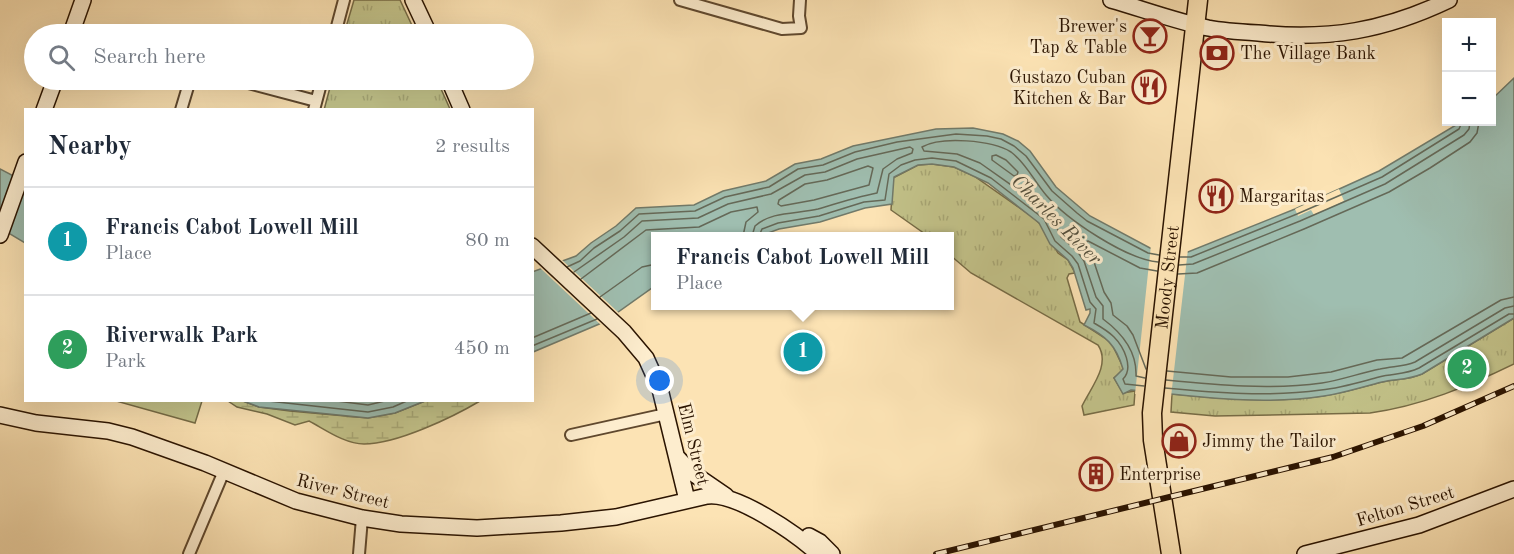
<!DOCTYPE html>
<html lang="en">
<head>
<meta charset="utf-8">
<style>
	:root { --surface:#fff; --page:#f2f2f3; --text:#1f2937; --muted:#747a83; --line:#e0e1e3; --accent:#8f2418 }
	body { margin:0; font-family:"Old Standard TT",serif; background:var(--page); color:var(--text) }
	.controls { position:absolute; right:18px; top:18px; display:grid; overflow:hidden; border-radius:0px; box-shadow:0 6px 24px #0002 }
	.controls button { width:54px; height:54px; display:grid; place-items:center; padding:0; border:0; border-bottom:2px solid var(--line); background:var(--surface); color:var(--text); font:30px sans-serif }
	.you { position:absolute; left:660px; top:381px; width:21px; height:21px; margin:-15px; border:4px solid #fff; border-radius:50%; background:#1a73e8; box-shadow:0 0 0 9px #1a73e833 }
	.badge { display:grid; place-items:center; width:39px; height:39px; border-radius:50%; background:var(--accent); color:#fff; font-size:20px; font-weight:700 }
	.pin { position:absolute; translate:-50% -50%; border:3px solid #fff; box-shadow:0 2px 6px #0006 }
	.popup { position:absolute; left:651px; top:232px; width:303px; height:78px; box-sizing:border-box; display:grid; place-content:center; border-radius:0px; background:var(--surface); filter:drop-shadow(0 2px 4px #0005); font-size:20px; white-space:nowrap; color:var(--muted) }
	.popup b { font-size:22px; color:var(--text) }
	.popup::after { content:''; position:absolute; left:50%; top:100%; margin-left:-12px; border:12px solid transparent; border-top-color:var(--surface) }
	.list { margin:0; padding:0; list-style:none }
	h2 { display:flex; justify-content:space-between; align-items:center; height:78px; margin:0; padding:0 24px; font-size:26px }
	h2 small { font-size:20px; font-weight:400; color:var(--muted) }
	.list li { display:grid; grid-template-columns:39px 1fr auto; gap:18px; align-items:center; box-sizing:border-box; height:108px; padding:0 24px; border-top:2px solid var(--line) }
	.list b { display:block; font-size:22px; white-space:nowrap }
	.list p { margin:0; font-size:20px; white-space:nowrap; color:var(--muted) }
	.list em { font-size:20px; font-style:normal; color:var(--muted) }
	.icon { flex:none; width:33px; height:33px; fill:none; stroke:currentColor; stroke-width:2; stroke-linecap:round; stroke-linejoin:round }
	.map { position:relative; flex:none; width:1514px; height:554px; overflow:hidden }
	.search { position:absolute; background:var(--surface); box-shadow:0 6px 24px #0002; left:24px; top:24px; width:510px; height:66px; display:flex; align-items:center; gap:15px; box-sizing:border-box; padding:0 21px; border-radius:33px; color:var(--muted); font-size:22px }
	.panel { position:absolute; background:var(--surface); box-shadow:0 6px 24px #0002; left:24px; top:108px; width:510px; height:294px; border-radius:0px }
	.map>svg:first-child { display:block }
</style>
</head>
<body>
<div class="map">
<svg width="1514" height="554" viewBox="0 0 1514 554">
	<defs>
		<pattern id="wetland-marsh" width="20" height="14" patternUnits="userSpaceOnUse" patternTransform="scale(1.5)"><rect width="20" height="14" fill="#c3c38a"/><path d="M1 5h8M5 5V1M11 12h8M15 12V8" fill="none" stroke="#a8a775"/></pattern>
		<pattern id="park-tufts" width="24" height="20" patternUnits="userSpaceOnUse" patternTransform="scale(1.5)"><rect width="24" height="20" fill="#c3c38a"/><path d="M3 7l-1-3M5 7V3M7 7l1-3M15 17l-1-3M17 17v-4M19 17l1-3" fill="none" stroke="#a8a775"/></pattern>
	</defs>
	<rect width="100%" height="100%" fill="#fce3b4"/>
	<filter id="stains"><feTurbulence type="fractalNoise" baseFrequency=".00333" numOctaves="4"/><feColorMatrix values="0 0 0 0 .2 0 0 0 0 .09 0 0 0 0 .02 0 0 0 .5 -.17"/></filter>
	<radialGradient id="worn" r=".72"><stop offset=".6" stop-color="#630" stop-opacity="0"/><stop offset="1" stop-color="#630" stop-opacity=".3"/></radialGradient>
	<!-- wetland -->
	<path fill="url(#wetland-marsh)" stroke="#776c46" stroke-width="1.5" d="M228 401H243L259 407 290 411 368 418 395 413 425 401H480C453 417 397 444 364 444 345 444 326 430 309 421L295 425 267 414 237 407Z"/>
	<!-- park -->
	<path fill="url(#park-tufts)" stroke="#776c46" stroke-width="1.5" d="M354 0H400L416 34H344Z
		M332 80H437L450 109 324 110Z
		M932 164 954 167 974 176 1034 218 1042 226 1058 253 1068 260 1075 273 1069 274 1067 278 1080 322 1111 342 1123 367 1122 372 1114 378 1123 393 1135 391 1134 405 1084 415 1082 406C1091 387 1111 365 1098 345L971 273 950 255V236H928L891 210 893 178 918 165Z
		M1514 318V364C1469 386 1421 406 1370 413L1215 416 1171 412 1172 394C1223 399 1273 403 1323 396 1343 393 1362 387 1382 382 1396 379 1408 380 1422 374Z"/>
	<!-- garden -->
	<path fill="#c3c38a" stroke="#776c46" stroke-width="1.5" d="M116 401V400L202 401 195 423Z"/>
	<!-- water -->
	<path fill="#9fbeb0" stroke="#717a6a" stroke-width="1.5" d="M1514 78V318L1422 374C1408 380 1396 379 1382 382 1362 387 1344 393 1324 396 1259 406 1195 396 1131 390L1123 394 1114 378 1123 369C1116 345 1106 336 1084 325L1090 313V309L1086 310 1073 268 1068 260 1050 244 1039 223 988 183 954 167 932 164 918 165 894 177 892 204 865 208 820 222 779 229 760 236H656V285L604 322 533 352 532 272 576 256 591 243 616 226 636 208 694 205 723 191 766 181 795 164 821 159 853 146 936 129 973 128 1003 134 1018 141 1030 151 1056 187 1090 216 1150 248 1188 252 1295 209 1379 171 1461 122H1492V99Z
		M0 169 25 182V243L0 228Z
		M243 401V400L425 401 395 413 368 418 259 407Z"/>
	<!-- pier -->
	<path fill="#fce3b4" d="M1339 189 1344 201 1314 215 1311 210 1298 216 1295 209Z
		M1151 245 1188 249 1171 397 1135 394Z
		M561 259 620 314 602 326 538 266Z"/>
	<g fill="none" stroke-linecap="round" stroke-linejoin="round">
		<!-- shore -->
		<path stroke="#656958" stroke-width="1.5" d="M996 155 1006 160 1018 172 1017 175 1014 176 992 160V156Z
			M868 166 873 168 869 185 814 200 781 206 778 204 779 200 805 184 827 180Z
			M759 236 762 229 778 223 819 216 864 202 885 200 889 174 901 165 915 160 932 158 956 161 991 178 1044 219 1055 241 1072 256 1078 264 1090 302 1096 309 1094 323C1101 327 1108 331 1114 337 1124 347 1134 368 1123 379L1125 384 1144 386
			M1180 257H1191L1297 214 1382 177 1459 129 1462 122
			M1179 265 1193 264 1300 221 1385 184 1464 135 1469 129 1470 122
			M567 267 580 261 594 248 620 231 639 214 695 211 725 197 769 187 798 169 823 165 855 152 897 142 956 134 987 136 1001 139 1014 146 1026 156 1052 191 1077 213 1087 221 1148 253 1159 255
			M574 272 624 237 642 221 698 218 728 204 771 194 805 175 825 172 857 159 910 147 913 149 912 153 897 159 883 169 877 193C857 197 838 203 818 209 798 214 771 211 755 226L752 236
			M1178 274 1197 273 1304 229 1389 192 1430 168 1470 142 1477 133 1479 122
			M581 279 646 230 699 227 731 212 757 207 758 212 746 222 743 236
			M600 297 642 267 656 264
			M532 338 591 313
			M532 346 597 319
			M1146 369 1133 335 1127 326 1113 315 1111 303 1104 292 1093 259 1084 243 1088 241 1140 268 1157 271
			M1167 371 1231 377H1288L1331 372 1377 360 1402 358 1501 300 1514 297
			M1145 378 1136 376C1137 352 1122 333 1103 319V306L1096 297 1084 261 1077 251 1061 237 1053 219 1044 208 980 163 957 154 924 151 922 147C941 136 992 140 1011 152 1026 163 1034 181 1046 195 1067 220 1126 259 1158 262
			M1166 380C1218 385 1270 390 1322 383 1342 380 1360 373 1380 369 1392 366 1403 367 1415 362L1505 308 1514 306
			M1165 388C1217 393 1269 397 1321 390 1341 388 1360 382 1379 377 1393 373 1405 375 1419 368L1509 314H1514
			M259 400 368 412 393 407 409 400
			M329 400 368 405 389 400"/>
		<defs>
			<path id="street" d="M680 0 782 29 801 28 799 16 800 0
				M335 34 344 0
				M237 80 316 101
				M181 110 190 80
				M314 110 322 80
				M571 435 666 414
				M189 554 224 471
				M359 554 362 518"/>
			<path id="secondary" d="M413 0 429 34
				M1111 0C1143 9 1175 21 1208 28 1224 31 1241 32 1258 33 1329 40 1384 31 1449 0
				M71 34 83 0
				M449 80 462 110
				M44 110 55 80
				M0 235 26 162
				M532 246 624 332 646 358 660 389 687 500
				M0 415 36 423 108 431 132 437 205 463 296 501 362 518 401 524 477 528 561 523 616 517 707 496C736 492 797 534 818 554
				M677 457 691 472 726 496
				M809 536 820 542 832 554
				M1305 554 1419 525 1514 489"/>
			<g id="primary">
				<path id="s1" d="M1171 554 1153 440 1152 413 1198 0"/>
			</g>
		</defs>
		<!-- street casing -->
		<use href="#street" stroke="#5f482e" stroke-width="14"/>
		<!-- secondary casing -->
		<use href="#secondary" stroke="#2b1401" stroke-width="18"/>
		<!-- primary casing -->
		<use href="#primary" stroke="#2b1401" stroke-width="21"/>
		<!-- street -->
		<use href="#street" stroke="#fdedce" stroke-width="10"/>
		<!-- secondary -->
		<use href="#secondary" stroke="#fdedce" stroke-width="15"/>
		<!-- primary -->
		<use href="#primary" stroke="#fce3b4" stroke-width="18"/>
		<defs>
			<path id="rail" d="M936 554 1333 457 1423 426 1514 386"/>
		</defs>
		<!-- rail casing -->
		<use href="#rail" stroke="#2b1401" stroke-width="6"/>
		<!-- rail -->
		<use href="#rail" stroke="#fdedce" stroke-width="4" stroke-dasharray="11" stroke-linecap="butt"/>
	</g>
	<!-- icons -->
	<defs>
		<symbol id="bar-ring" viewBox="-11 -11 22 22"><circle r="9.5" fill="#fdedce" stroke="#8f2418" stroke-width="1.5"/><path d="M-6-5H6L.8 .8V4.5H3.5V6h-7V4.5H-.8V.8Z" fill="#8f2418"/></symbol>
		<symbol id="bank-ring" viewBox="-11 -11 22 22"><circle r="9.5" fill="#fdedce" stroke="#8f2418" stroke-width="1.5"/><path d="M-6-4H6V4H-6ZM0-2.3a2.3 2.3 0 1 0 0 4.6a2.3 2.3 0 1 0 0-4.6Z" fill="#8f2418"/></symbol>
		<symbol id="restaurant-ring" viewBox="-11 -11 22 22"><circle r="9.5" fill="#fdedce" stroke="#8f2418" stroke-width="1.5"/><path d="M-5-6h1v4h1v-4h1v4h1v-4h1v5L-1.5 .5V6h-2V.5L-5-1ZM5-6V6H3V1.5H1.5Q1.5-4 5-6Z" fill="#8f2418"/></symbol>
		<symbol id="shop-ring" viewBox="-11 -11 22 22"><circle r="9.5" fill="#fdedce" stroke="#8f2418" stroke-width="1.5"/><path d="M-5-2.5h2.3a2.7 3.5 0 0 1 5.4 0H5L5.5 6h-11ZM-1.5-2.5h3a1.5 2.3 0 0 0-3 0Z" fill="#8f2418"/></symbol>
		<symbol id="building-ring" viewBox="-11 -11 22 22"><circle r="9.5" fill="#fdedce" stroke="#8f2418" stroke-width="1.5"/><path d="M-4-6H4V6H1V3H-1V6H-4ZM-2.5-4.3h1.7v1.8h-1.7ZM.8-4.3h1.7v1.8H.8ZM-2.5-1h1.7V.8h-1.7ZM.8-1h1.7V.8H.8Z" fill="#8f2418"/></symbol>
	</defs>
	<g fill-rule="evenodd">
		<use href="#bar-ring" x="1131" y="17" width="38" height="38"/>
		<use href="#bank-ring" x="1198" y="34" width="38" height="38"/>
		<use href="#restaurant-ring" x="1130" y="68" width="38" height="38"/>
		<use href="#restaurant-ring" x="1197" y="177" width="38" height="38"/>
		<use href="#shop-ring" x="1160" y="422" width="38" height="38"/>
		<use href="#building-ring" x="1077" y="455" width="38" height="38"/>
	</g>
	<g text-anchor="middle" stroke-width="6" stroke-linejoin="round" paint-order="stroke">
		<!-- poi labels -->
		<g font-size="18" fill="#2b1401" stroke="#fdedce" text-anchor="start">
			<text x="1127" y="32" text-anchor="end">Brewer's<tspan x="1127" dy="21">Tap &amp; Table</tspan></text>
			<text x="1240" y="59">The Village Bank</text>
			<text x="1126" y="83" text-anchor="end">Gustazo Cuban<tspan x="1126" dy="21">Kitchen &amp; Bar</tspan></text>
			<text x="1239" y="202">Margaritas</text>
			<text x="1202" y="447">Jimmy the Tailor</text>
			<text x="1119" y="480">Enterprise</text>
		</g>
		<!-- street labels -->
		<g font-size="18" fill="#2b1401" stroke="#fdedce">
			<text dy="6" stroke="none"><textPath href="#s1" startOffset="279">Moody Street</textPath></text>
			<text transform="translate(694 444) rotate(76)" y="6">Elm Street</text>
			<text transform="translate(343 491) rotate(14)" y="6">River Street</text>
			<text transform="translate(1405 506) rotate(-17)" y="6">Felton Street</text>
		</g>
		<!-- water labels -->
		<g font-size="20" font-style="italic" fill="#54503e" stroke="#fdedce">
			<text transform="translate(1057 219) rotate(45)" y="7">Charles River</text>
		</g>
	</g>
	<rect width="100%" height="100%" filter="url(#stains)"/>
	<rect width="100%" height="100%" fill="url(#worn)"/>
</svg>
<div class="controls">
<button>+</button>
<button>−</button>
</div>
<div class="you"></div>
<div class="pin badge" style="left:803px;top:352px;background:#0f9aa8">1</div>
<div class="popup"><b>Francis Cabot Lowell Mill</b>Place</div>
<div class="pin badge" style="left:1467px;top:369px;background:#2e9e5b">2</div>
<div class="search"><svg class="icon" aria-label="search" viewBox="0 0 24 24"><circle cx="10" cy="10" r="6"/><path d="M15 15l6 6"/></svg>Search here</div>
<section class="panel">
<h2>Nearby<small>2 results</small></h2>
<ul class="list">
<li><span class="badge" style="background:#0f9aa8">1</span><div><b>Francis Cabot Lowell Mill</b><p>Place</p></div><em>80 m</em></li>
<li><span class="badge" style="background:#2e9e5b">2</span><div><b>Riverwalk Park</b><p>Park</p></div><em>450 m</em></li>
</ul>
</section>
</div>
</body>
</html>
